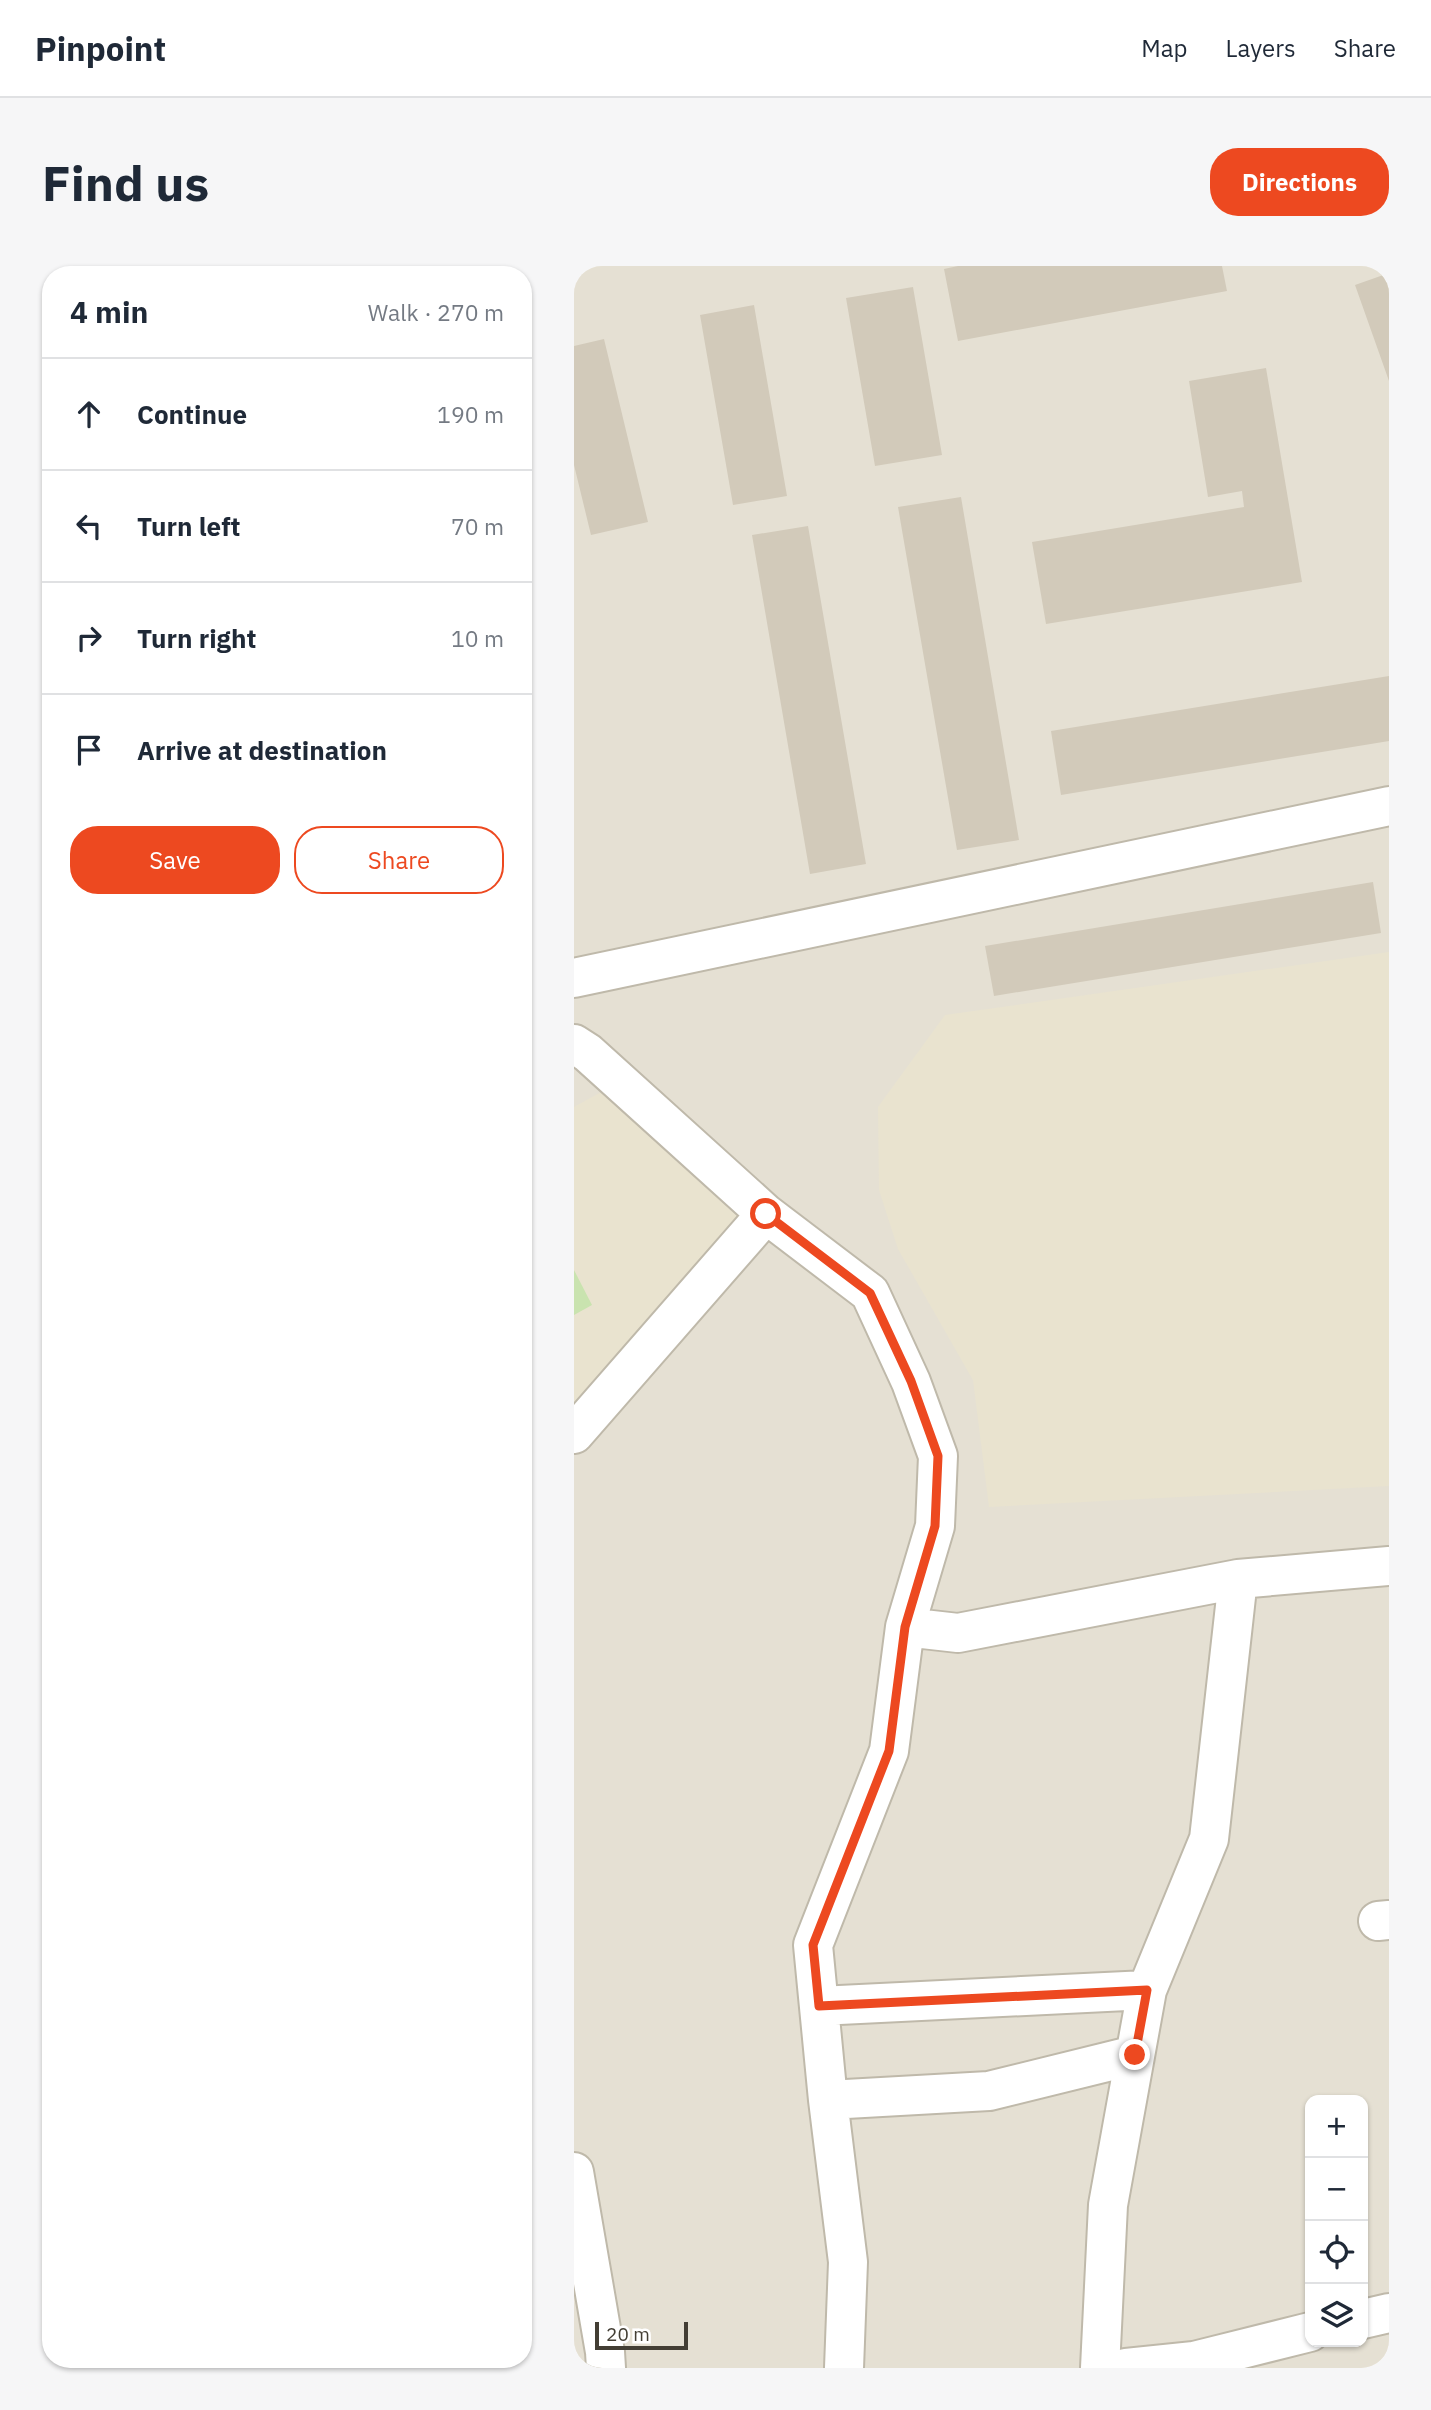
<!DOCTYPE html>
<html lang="en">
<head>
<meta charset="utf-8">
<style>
	:root { --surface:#fff; --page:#f6f6f7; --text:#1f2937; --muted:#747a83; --line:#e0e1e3; --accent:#ed4920 }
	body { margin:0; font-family:"IBM Plex Sans",sans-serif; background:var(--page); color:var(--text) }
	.controls { position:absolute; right:21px; bottom:21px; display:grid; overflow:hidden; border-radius:14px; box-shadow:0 2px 5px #0004 }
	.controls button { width:63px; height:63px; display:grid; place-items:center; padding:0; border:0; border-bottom:2px solid var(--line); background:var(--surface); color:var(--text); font:35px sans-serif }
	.scale { position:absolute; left:21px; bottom:18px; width:93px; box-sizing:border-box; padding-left:7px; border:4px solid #433e34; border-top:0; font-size:19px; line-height:24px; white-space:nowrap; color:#433e34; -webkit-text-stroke:5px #fff; paint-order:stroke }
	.stop { position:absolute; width:21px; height:21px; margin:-16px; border:5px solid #ed4920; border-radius:50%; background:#fff }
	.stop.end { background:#ed4920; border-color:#fff; box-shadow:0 2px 7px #0008 }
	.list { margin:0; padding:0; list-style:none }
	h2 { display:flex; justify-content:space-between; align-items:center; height:91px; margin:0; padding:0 28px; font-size:30px }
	h2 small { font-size:23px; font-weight:400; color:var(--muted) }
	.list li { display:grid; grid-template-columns:46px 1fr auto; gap:21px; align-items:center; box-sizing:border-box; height:112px; padding:0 28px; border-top:2px solid var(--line) }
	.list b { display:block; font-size:26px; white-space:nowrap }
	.list em { font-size:23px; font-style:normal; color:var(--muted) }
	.actions { display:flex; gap:14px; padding:21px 28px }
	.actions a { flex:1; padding:16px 0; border:2px solid var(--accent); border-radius:28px; text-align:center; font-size:24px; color:var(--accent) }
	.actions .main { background:var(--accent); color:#fff }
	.icon { flex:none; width:38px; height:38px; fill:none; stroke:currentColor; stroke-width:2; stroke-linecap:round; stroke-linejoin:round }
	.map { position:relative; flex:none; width:815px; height:2102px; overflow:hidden; border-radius:28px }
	header { display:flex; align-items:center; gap:42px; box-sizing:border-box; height:98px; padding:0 35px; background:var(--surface); border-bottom:2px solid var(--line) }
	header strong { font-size:33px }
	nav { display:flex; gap:38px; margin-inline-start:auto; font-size:24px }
	.intro { display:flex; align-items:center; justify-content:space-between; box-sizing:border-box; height:168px; padding:0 42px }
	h1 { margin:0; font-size:49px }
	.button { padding:18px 32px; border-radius:28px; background:var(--accent); color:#fff; font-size:24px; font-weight:700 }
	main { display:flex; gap:42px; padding:0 42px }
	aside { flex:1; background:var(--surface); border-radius:28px; box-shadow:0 2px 5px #0004 }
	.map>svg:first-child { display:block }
</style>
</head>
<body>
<header>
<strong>Pinpoint</strong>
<nav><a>Map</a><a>Layers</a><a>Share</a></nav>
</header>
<div class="intro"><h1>Find us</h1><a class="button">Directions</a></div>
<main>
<aside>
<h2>4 min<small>Walk · 270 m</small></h2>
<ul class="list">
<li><svg class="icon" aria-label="ahead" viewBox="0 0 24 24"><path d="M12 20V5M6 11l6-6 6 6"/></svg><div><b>Continue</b></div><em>190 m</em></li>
<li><svg class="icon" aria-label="left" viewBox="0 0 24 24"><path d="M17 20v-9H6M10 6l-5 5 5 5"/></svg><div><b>Turn left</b></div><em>70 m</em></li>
<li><svg class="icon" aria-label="right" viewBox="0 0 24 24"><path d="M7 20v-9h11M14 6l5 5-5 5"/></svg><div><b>Turn right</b></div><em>10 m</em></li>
<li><svg class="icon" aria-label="arrive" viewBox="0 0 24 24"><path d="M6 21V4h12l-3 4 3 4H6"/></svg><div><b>Arrive at destination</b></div></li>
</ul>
<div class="actions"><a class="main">Save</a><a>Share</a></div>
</aside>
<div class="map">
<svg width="815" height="2102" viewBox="0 0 815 2102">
	<rect width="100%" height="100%" fill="#f1eee4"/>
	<!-- residential -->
	<path fill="#e5e0d3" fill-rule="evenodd" d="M0 0H815V2102H0ZM736 1834H789V2076H736Z"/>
	<!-- education -->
	<path fill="#e9e3cf" d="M815 686V1220L415 1241 399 1114 324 983 305 924 304 841 371 749Z
		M49 814 176 943 0 1143V841Z"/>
	<!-- green -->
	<path fill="#c9e3af" d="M0 1004 18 1039 0 1049Z"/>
	<!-- building -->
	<path fill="#d2caba" d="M384 0H648L653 25 384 75 370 3Z
		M815 7V115L781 19Z
		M339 21 368 189 301 200 272 32Z
		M180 39 213 230 159 239 126 49Z
		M30 73 74 256 17 269 0 199V80Z
		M692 102 728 316 472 358 458 276 670 241 668 225 634 231 615 115Z
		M387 231 445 574 383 584 324 241Z
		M234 260 292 598 236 608 178 269Z
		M815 410V475L487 529 477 465Z
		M799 616 807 667 420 730 411 680Z"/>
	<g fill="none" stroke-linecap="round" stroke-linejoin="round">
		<defs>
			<path id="minor" d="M0 712 815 540
				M0 778 14 787 192 948 296 1027 337 1116 364 1190 361 1260 331 1361 315 1485 239 1679 254 1834 274 1996 270 2102
				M0 1168 192 948
				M331 1361 384 1367 664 1313 815 1300
				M804 1655 815 1654
				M245 1740 573 1724
				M254 1834 415 1825 561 1789
				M0 1906 31 2086 32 2102
				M789 2053 815 2047
				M526 2102 534 1939 573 1724 635 1573 664 1313
				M552 2102 620 2095 736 2066"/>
		</defs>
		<!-- minor casing -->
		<use href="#minor" stroke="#bfb9aa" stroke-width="42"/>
		<!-- minor -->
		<use href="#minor" stroke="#fff" stroke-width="38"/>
	</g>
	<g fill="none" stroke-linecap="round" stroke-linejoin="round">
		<!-- route -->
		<path stroke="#ed4920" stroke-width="9" d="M192 948 296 1027 337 1115 364 1190 361 1260 331 1361 315 1485 239 1679 245 1740 573 1724 561 1789"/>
	</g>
</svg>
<div class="controls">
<button>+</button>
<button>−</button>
<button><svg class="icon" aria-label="locate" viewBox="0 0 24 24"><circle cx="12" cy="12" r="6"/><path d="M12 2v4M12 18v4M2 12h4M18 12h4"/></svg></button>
<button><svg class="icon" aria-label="layers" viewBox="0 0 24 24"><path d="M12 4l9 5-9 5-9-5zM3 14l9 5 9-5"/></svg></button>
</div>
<div class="scale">20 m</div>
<div class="stop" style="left:192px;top:948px"></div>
<div class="stop end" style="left:561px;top:1789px"></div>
</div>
</main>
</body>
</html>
